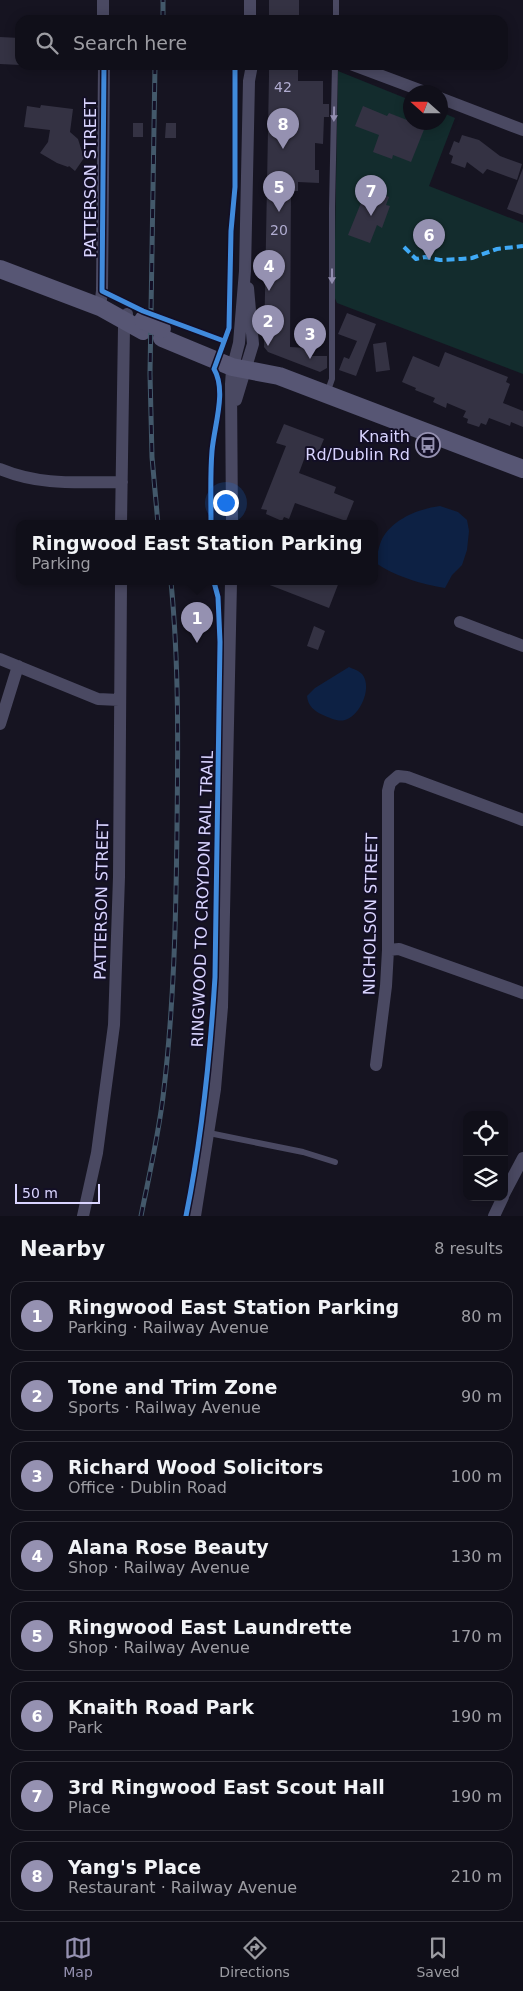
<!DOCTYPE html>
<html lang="en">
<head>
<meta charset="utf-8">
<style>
	:root { --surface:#100f19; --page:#191822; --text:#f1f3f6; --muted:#9c9ca2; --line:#302f38; --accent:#9591b1 }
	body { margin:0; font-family:"DejaVu Sans",sans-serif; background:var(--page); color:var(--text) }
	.controls { position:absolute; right:15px; bottom:15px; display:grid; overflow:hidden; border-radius:10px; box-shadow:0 2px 12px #0003 }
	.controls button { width:45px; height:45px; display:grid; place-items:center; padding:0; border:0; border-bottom:1px solid var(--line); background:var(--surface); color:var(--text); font:25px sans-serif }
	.compass { position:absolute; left:403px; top:85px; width:45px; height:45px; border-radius:50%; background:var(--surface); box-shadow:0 2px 12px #0003; rotate:291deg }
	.scale { position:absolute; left:15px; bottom:12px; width:85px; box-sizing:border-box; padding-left:5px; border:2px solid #d9d4ff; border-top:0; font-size:14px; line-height:18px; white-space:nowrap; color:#d9d4ff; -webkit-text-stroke:4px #130f26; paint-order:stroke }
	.you { position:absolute; left:225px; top:502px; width:18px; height:18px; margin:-12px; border:4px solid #fff; border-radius:50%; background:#1a73e8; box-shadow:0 0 0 8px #1a73e833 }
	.badge { display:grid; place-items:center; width:32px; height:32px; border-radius:50%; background:var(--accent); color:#fff; font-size:16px; font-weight:700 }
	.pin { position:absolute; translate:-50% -41px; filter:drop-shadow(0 1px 2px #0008) }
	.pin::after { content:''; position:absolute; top:26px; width:18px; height:15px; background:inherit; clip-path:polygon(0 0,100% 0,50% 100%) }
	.popup { position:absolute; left:16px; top:520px; width:362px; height:65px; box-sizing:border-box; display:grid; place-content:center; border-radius:10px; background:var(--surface); filter:drop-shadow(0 1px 4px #0005); font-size:16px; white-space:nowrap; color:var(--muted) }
	.popup b { font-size:19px; color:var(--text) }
	.popup::after { content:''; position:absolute; left:50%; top:100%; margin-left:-10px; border:10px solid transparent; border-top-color:var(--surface) }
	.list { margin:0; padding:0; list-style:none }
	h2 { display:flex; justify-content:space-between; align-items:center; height:65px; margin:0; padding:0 20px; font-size:21px }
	h2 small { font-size:16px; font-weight:400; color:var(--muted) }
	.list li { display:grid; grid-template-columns:32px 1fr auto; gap:15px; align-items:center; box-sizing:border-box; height:70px; margin:0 10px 10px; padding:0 10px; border:1px solid var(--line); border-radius:15px }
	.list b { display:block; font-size:19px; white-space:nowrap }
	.list p { margin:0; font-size:16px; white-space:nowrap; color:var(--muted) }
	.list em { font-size:16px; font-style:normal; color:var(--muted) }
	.icon { flex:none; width:28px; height:28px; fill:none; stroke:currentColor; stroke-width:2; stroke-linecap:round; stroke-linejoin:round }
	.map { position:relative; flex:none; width:523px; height:1216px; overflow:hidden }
	.search { position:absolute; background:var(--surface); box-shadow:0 2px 12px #0003; left:15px; right:15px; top:15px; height:55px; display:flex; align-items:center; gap:12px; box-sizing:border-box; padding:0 18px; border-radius:15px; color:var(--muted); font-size:19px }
	.sheet { height:705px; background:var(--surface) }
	nav { display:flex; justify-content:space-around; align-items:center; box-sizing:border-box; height:70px; border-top:1px solid var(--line); background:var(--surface); font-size:14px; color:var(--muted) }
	nav a { display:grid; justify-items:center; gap:2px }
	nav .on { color:var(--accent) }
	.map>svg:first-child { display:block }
</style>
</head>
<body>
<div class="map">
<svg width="523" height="1216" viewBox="0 0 523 1216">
	<rect width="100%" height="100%" fill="#161421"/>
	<!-- green -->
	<path fill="#132c2d" d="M338 71 410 100V122H440L441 112 455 118 429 186 523 223V374L337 303 334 296Z"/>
	<!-- water -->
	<path fill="#0d2144" d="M440 506 458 512 467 520 469 531 467 550 462 565 452 575 445 588C424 585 391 575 375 562 378 554 379 545 382 539 393 519 418 509 440 506Z
		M349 667C353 669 358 670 362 674 373 687 360 716 345 720 338 722 330 718 323 715 314 711 308 706 307 696L315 688Z"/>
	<!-- building -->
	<path fill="#343243" d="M269 0H299V20H269Z
		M0 37 20 38V65L0 64Z
		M273 65H298V81H323V104H329V117H324L323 144 315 143V170H319V183L298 182V191H291L290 347 308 348V356H327V368L320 372 268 352 264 347 269 76V69Z
		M41 105 73 109 70 132 78 139 84 158 75 171 69 166 68 167 57 163 40 153 48 142 50 130 24 127 27 106 40 108Z
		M363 106 387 116 389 113 425 127 411 162 393 155 392 159 373 152 379 135 355 126Z
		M133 123H143V137H133Z
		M166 123H176V138H165Z
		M462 135 479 140 500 156 522 164 517 180 487 169 483 174 467 162 465 168 451 163 453 156 449 154 454 141 459 143Z
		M523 168V215L507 209Z
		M367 188 389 197 386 205 390 206 382 228 377 225 370 243 348 235Z
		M347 313 376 324 356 376 339 370 344 357 349 359 357 341 338 334Z
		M386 342 390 370 376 372 373 344Z
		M445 352 508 377 506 382 510 384 503 403 523 411V427L511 422 510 426 489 418 486 425 481 423 479 427 467 423 468 419 463 417 466 411 447 403 446 408 433 402 435 398 415 390 416 388 402 382 413 356 439 367Z
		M284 424 324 439 316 458 306 454 299 473 336 487 334 493 354 501 346 521 295 503 289 519 284 517 282 521 266 514 267 510 261 509 286 446 276 443Z
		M262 582H339L329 608Z
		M314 626 325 631 318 650 307 646Z"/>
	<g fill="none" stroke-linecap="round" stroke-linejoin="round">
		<!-- service -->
		<path stroke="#4a4962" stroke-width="6" d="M336 20V0
			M327 393 332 379V208L335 65
			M209 1133 303 1152 335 1162"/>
		<!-- minor -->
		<path stroke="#4a4962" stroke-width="12" d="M103 0V20
			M250 20V0
			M353 65 425 92
			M440 98 523 130
			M100 307 102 291 104 65
			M236 400 253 344 248 288
			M0 469C41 486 78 482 122 482
			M121 524 124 327 127 314
			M232 524 231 384 232 370 239 343 245 271 249 81 252 65
			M460 622 523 646
			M0 659 98 699 119 700
			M0 724 18 666
			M388 950 399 949 523 993
			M376 1065 386 986 388 950V791L390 783 398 776 407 777 523 820
			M504 1194 523 1158
			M83 1216 97 1153 114 1025 119 877 121 582
			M195 1216 215 1089 222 1007 231 582
			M494 1216 503 1197"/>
		<!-- secondary -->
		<path stroke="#575674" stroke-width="18" d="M0 269 100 307 143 331
			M162 338 232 367 279 376 523 469"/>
		<defs>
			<path id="rail" d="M163 20V0
				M155 65 150 374 152 457 158 524
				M141 1216C149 1176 158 1137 163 1097 174 1007 176 918 177 828 178 746 179 664 171 582"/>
		</defs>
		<!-- rail casing -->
		<use href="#rail" stroke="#43596b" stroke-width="5"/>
		<!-- rail -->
		<use href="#rail" stroke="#130f26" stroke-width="3" stroke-dasharray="9" stroke-linecap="butt"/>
		<!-- secondary-bridge -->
		<path stroke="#575674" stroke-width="18" d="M143 320 162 329"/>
		<!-- quiet -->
		<path stroke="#3fa9f5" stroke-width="4" stroke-dasharray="8 4" stroke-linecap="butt" d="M404 247 416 259 425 257 440 260 461 259 472 258 497 249 523 246"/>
		<defs>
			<path id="cycleway" d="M104 65 102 291 143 311 224 341
				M211 524C211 500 210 475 212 451 214 426 227 391 214 369L229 328 231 231 235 187V65
				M186 1216C202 1137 210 1058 215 977L220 642 218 597 214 582"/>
		</defs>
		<!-- cycleway casing -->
		<use href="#cycleway" stroke="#130f26" stroke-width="8"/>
		<!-- cycleway -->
		<use href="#cycleway" stroke="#408adc" stroke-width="5"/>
	</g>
	<!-- one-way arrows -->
	<defs><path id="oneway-solid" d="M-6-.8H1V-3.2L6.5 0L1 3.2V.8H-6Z" transform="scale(1.25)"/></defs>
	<g fill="#928eb0">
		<use href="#oneway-solid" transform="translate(334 114) rotate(91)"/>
		<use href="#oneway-solid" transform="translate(332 276) rotate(90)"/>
	</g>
	<!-- icons -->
	<defs>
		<symbol id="bus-ring" viewBox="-11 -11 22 22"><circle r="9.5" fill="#130f26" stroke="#9591b1" stroke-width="1.5"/><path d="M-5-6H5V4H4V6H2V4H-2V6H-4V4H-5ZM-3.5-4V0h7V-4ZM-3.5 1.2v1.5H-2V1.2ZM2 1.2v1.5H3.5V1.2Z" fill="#9591b1"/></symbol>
	</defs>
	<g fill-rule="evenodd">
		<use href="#bus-ring" x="414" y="431" width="28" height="28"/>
	</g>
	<g text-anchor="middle" stroke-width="4" stroke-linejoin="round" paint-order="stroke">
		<!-- number labels -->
		<g font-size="14" fill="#b0acd0">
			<text x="283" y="92">42</text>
			<text x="279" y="235">20</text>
		</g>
		<!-- street labels -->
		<g font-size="16" fill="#d9d4ff" stroke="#130f26">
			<text transform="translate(90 178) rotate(-90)" y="6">PATTERSON STREET</text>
			<text transform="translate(202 899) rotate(-88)" y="6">RINGWOOD TO CROYDON RAIL TRAIL</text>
			<text transform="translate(101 900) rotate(-89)" y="6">PATTERSON STREET</text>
			<text transform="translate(370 914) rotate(-89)" y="6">NICHOLSON STREET</text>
		</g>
		<!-- poi labels -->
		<g font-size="16" fill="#d9d4ff" stroke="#130f26" text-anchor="end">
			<text x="410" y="442">Knaith<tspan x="410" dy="18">Rd/Dublin Rd</tspan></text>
		</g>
	</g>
</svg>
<div class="controls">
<button><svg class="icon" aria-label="locate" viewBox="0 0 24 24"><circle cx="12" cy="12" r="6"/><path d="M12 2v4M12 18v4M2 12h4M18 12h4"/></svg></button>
<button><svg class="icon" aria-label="layers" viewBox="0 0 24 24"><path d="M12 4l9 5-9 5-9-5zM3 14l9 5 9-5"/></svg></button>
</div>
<svg class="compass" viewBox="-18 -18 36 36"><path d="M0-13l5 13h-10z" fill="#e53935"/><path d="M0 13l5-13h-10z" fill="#9c9ca2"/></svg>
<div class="scale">50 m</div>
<div class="you"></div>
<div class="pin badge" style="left:197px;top:643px">1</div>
<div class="popup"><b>Ringwood East Station Parking</b>Parking</div>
<div class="pin badge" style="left:268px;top:346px">2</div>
<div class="pin badge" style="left:310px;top:359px">3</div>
<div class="pin badge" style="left:269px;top:291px">4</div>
<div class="pin badge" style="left:279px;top:212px">5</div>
<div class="pin badge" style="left:429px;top:260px">6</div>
<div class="pin badge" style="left:371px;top:216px">7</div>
<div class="pin badge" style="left:283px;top:149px">8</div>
<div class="search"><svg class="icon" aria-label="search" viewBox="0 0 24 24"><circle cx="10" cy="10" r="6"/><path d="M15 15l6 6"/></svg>Search here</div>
</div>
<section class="sheet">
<h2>Nearby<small>8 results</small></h2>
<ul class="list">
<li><span class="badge">1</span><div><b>Ringwood East Station Parking</b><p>Parking · Railway Avenue</p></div><em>80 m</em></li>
<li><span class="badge">2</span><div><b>Tone and Trim Zone</b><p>Sports · Railway Avenue</p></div><em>90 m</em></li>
<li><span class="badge">3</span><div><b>Richard Wood Solicitors</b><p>Office · Dublin Road</p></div><em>100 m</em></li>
<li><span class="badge">4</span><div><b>Alana Rose Beauty</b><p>Shop · Railway Avenue</p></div><em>130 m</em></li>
<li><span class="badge">5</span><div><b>Ringwood East Laundrette</b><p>Shop · Railway Avenue</p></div><em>170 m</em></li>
<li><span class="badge">6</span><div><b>Knaith Road Park</b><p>Park</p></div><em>190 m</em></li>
<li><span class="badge">7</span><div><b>3rd Ringwood East Scout Hall</b><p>Place</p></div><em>190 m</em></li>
<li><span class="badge">8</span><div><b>Yang's Place</b><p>Restaurant · Railway Avenue</p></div><em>210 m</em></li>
</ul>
</section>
<nav>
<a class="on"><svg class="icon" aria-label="map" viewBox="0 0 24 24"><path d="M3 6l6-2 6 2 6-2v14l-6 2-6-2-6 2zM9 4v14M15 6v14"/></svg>Map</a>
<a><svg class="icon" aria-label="directions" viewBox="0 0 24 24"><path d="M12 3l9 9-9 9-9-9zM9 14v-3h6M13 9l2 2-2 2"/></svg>Directions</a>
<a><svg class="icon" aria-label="saved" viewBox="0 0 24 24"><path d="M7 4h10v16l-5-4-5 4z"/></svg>Saved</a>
</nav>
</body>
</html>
